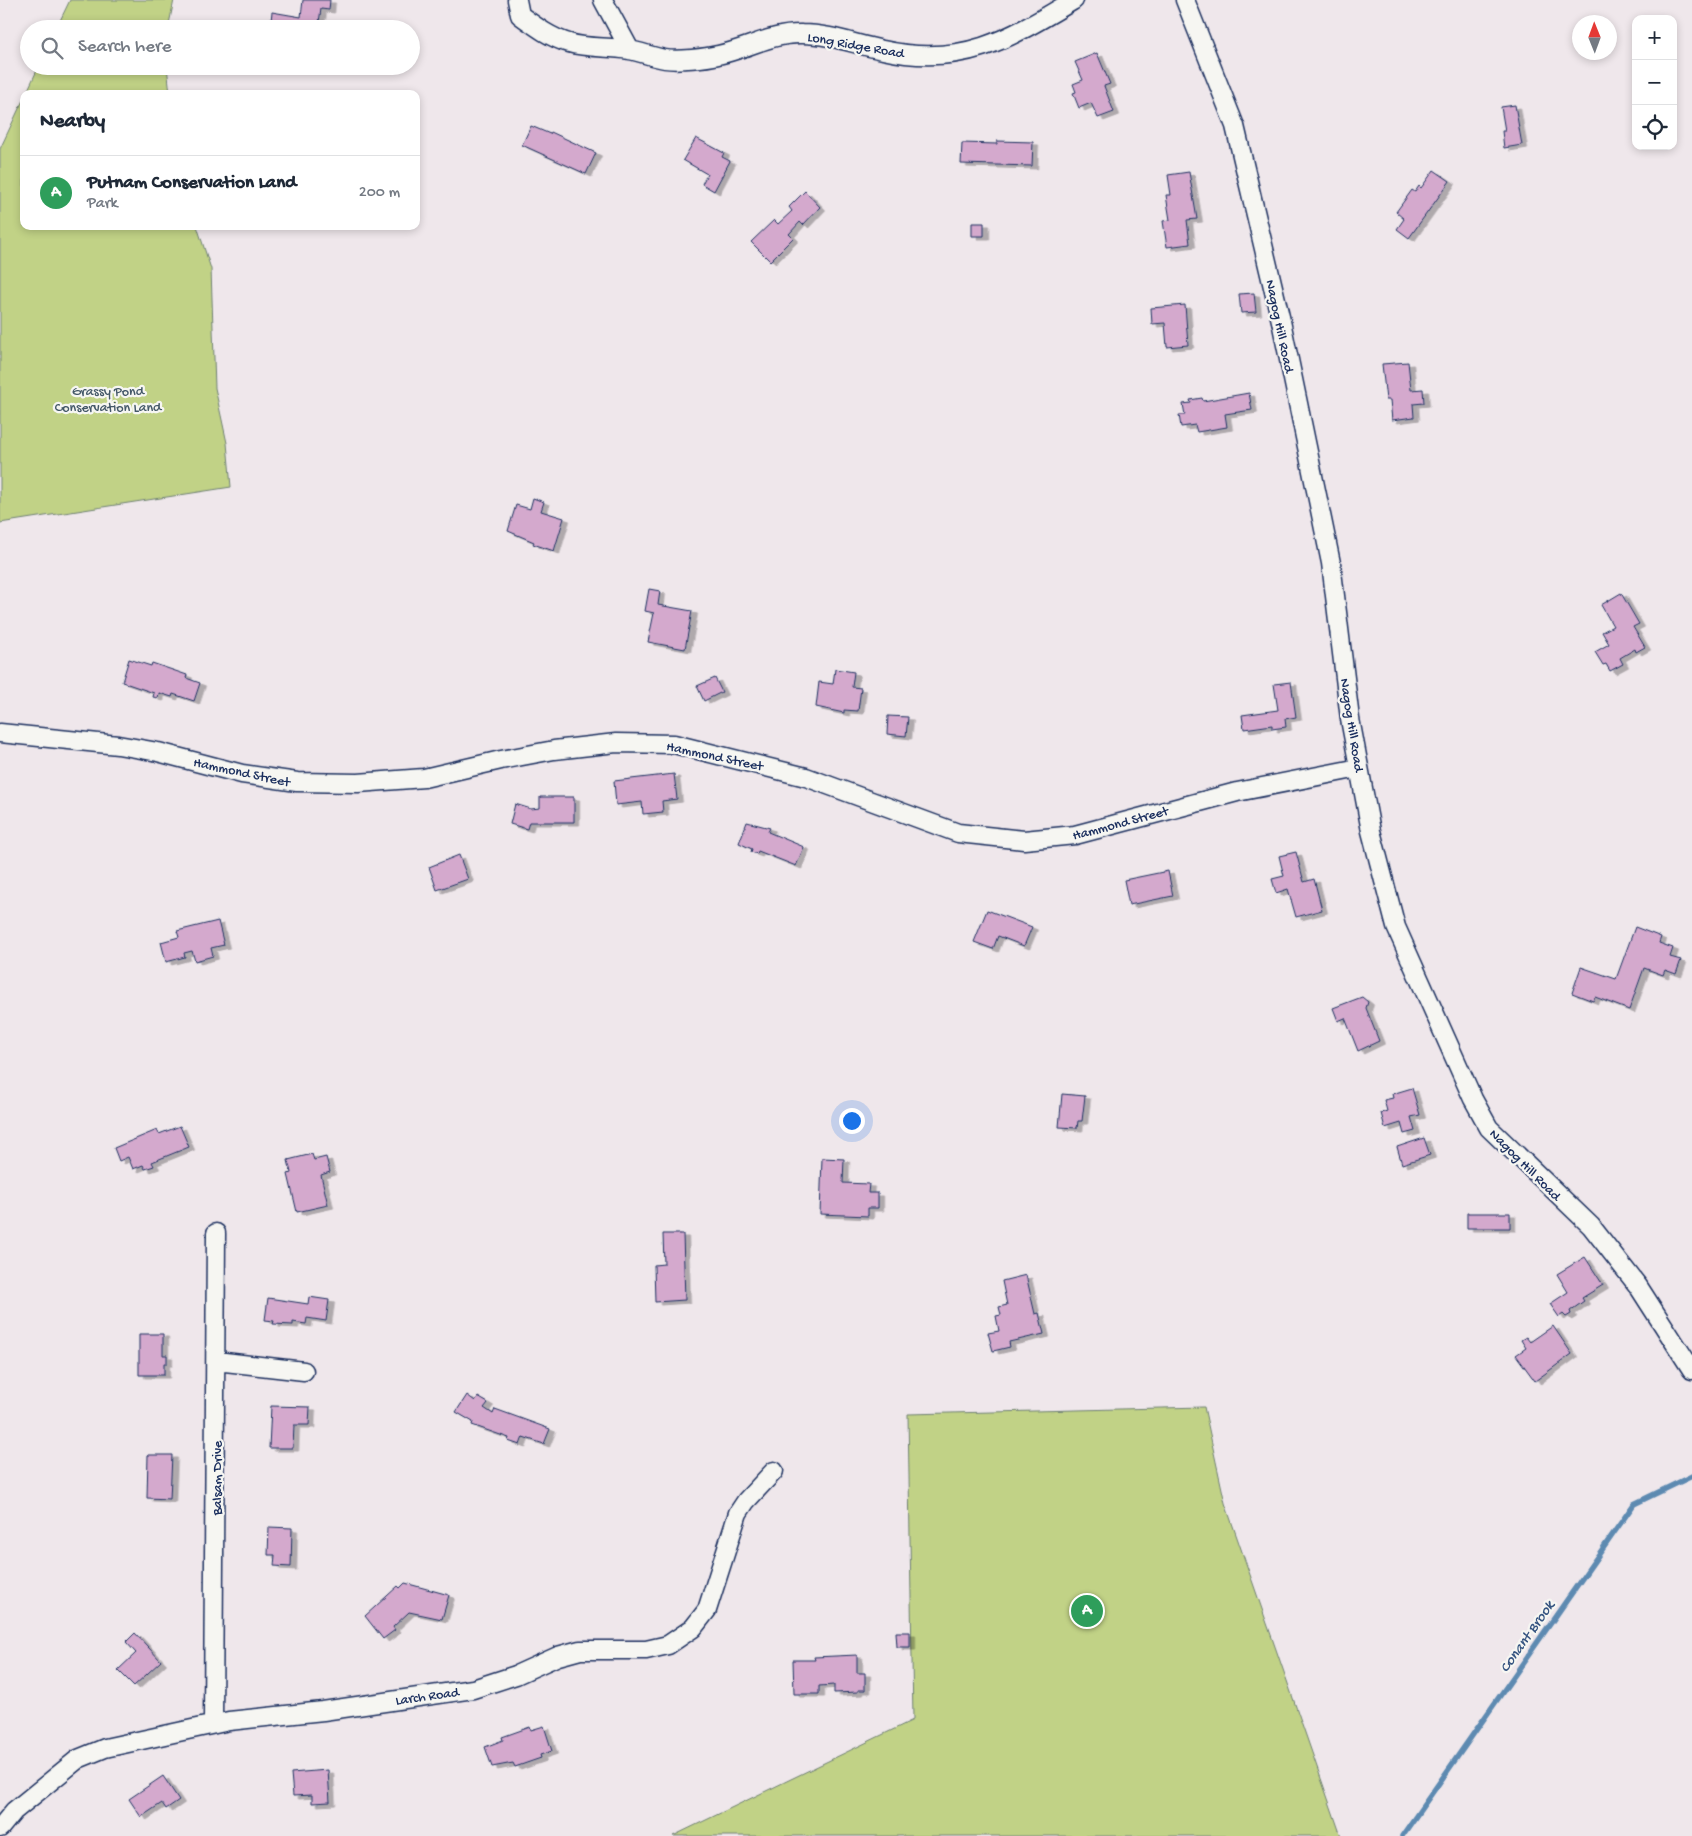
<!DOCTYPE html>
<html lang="en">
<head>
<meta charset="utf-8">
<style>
	:root { --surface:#fff; --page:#f6f6f7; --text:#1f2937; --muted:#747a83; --line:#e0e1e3; --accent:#d1495b }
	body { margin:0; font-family:"Gochi Hand",sans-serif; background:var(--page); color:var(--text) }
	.controls { position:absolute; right:15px; top:15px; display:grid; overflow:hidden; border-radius:10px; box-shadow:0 2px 8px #0003 }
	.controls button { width:45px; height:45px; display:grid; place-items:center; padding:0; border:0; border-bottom:1px solid var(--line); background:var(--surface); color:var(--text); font:25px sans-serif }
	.compass { position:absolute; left:1572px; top:15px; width:45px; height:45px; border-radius:50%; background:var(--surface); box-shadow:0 2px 8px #0003; rotate:359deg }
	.you { position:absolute; left:851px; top:1120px; width:18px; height:18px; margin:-12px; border:4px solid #fff; border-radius:50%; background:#1a73e8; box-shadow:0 0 0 8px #1a73e833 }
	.badge { display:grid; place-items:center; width:32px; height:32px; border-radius:50%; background:var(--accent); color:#fff; font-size:16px; font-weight:700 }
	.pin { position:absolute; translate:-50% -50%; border:2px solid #fff; box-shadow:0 1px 5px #0006 }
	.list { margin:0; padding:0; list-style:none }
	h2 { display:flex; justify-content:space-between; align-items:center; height:65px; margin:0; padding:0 20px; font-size:21px }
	h2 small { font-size:16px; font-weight:400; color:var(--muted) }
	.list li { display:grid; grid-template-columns:32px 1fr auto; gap:15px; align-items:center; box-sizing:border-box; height:75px; padding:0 20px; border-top:1px solid var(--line) }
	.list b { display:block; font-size:19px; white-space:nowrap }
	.list p { margin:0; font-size:16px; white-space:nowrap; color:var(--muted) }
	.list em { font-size:16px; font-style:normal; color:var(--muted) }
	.icon { flex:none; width:28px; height:28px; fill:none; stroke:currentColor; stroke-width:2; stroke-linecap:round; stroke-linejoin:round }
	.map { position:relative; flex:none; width:1692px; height:1836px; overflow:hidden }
	.search { position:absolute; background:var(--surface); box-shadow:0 2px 8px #0003; left:20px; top:20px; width:400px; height:55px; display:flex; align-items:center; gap:12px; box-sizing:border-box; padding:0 18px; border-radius:28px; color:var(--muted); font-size:19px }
	.panel { position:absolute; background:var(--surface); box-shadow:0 2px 8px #0003; left:20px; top:90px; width:400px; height:140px; border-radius:10px }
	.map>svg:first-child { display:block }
</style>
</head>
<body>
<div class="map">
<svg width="1692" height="1836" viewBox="0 0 1692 1836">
	<defs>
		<filter id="shadow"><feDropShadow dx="5.5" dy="3" stdDeviation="0" flood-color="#0004"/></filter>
	</defs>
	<rect width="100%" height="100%" fill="#efe7eb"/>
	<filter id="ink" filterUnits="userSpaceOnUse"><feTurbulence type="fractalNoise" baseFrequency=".02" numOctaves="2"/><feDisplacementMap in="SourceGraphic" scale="10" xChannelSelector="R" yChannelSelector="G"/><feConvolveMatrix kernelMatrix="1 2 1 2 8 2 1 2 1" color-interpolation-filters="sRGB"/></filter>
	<g filter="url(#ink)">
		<!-- green -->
		<path fill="#c1d286" stroke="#6e8072" d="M70 0H174L168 29H56Z
			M39 66H167L170 94H26Z
			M24 98V226H197L211 269 215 388 227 443 231 487 0 523V149Z
			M1204 1407 1225 1503 1341 1836H673L913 1720 908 1414Z"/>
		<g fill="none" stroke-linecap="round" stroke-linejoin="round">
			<!-- stream -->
			<path stroke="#5d8ab1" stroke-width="5.5" d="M1402 1836 1634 1504 1692 1476"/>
		</g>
		<!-- building -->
		<path fill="#d4a9cd" stroke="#1b2f5e" filter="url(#shadow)" d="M303 0H330L329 10 321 9 318 29 286 25 285 29H270L272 12 301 17Z
			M1097 53 1110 84 1104 86 1114 112 1098 118 1091 103 1079 108 1073 93 1076 92 1073 84 1083 80 1075 62Z
			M1515 105 1522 145 1504 148 1502 131H1505L1501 107Z
			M531 126 550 134 551 132 596 153 586 174 522 145Z
			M696 138 724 153 722 157 730 161 714 191 702 184 707 174 683 160Z
			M997 141 1033 142 1032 166 961 164 962 143 997 144Z
			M1434 170 1450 181 1409 238 1397 229 1404 219 1396 212 1412 190 1415 192 1419 186 1421 188Z
			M1189 172 1197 219 1187 220 1190 244 1167 247 1163 221 1170 220 1166 195H1171L1168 175Z
			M805 191 820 207 803 225 800 222 789 234 793 238 770 261 751 242 774 220 778 224 792 211 789 207Z
			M972 223H984V236H972Z
			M1254 293 1256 312 1241 313 1239 294Z
			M1185 305 1188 345 1167 347 1165 323 1152 324 1151 308Z
			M1408 362 1411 390 1423 389 1424 403 1413 404 1414 417 1392 420 1390 400H1386L1382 364Z
			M1249 393 1252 410 1225 414 1227 427 1197 432 1195 425 1181 427 1179 415H1185L1183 404 1191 403 1190 400 1202 398 1203 401Z
			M533 498 544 502 541 511 564 518 554 551 533 544 534 542 508 531 516 505 530 509Z
			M649 589 660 591 658 605 692 611 685 649 648 642 654 613 645 611Z
			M1621 593 1639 624 1633 627 1645 647 1636 652 1635 649 1620 658 1623 664 1610 671 1606 664 1603 665 1595 652 1609 644 1602 632 1613 626 1601 605Z
			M129 659 151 666 152 663 187 675 186 678 200 683 194 701 173 694 172 697 159 693 158 698 153 697 154 693 122 682Z
			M835 669 854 672 852 687 861 688 858 711 844 710V713L816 707 819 682 833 684Z
			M715 678 722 692 704 701 697 686Z
			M1291 682 1296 717 1285 719 1286 727 1272 729V725L1244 729 1242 715 1278 710 1274 684Z
			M888 716 908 717 906 736 887 734Z
			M674 774 677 799 662 801 663 812 643 814 642 802 616 805 614 781Z
			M540 797H574V822H529L527 829 510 824 515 804 531 809 540 808Z
			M747 822 770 828 768 832 804 847 796 866 758 851 757 854 751 852 752 849 739 843Z
			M1296 852 1304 882 1314 879 1322 910 1296 917 1288 889 1276 893 1272 879 1284 876 1279 856Z
			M459 855 468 879 437 890 429 867Z
			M1168 871 1173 896 1129 905 1124 880Z
			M987 910 1032 927 1024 946 998 936 993 949 974 942Z
			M218 921 224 945 211 948 213 956 195 961 192 951 184 953 185 957 166 962 161 942 179 937 177 931Z
			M1635 927 1661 937 1659 943 1673 948 1670 957 1681 960 1676 974 1665 970 1663 975 1644 968 1629 1010 1595 997 1593 1001 1572 993 1581 967 1616 979Z
			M1362 997 1368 1002 1366 1008 1379 1041 1358 1051 1345 1018 1338 1021 1333 1008Z
			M1412 1088 1420 1115 1411 1117 1415 1131 1404 1134 1401 1123 1385 1128 1381 1113 1387 1111 1384 1100 1393 1098 1392 1094Z
			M1062 1094 1085 1096 1082 1121H1078L1077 1128 1059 1127Z
			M180 1126 189 1147 152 1162 154 1166 145 1169 143 1165 133 1169 128 1157 119 1161 114 1148 157 1130 159 1134Z
			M1424 1138 1430 1155 1402 1164 1397 1147Z
			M312 1154 314 1160 326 1157 330 1172 321 1175 328 1205 297 1212 288 1174 291 1173 288 1160Z
			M822 1158 844 1159 843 1183 869 1184 868 1193H878V1208H868V1216L820 1214Z
			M1467 1213H1510V1228H1467Z
			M663 1234H683L685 1300 655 1302 654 1265 664 1264Z
			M1585 1257 1603 1285 1582 1298 1584 1301 1570 1311 1571 1314 1566 1317 1563 1314 1559 1317 1550 1304 1568 1292 1557 1274Z
			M1026 1275 1035 1314 1039 1313 1044 1334 1009 1342 1010 1347 993 1351 988 1333 999 1331 996 1316 1001 1315 999 1307 1007 1305 1002 1281Z
			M309 1297 329 1300 326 1321 307 1318 306 1324 293 1322V1325L273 1324 274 1321 265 1320 268 1298 308 1304Z
			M1553 1326 1572 1354 1535 1381 1516 1355 1526 1348 1521 1340 1526 1337 1530 1342Z
			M139 1334H163V1355H167V1363H164V1375H139Z
			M467 1395 475 1401 478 1397 488 1403 484 1408 493 1414 495 1409 550 1429 544 1444 523 1437 520 1445 508 1441 509 1438 472 1425 473 1422 456 1412Z
			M271 1406 310 1407 309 1425H294L293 1448H269Z
			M148 1455H172L170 1499 147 1498Z
			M269 1527 292 1528 291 1567 274 1566 275 1555H268Z
			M405 1583 449 1595 442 1619 409 1612 393 1627 395 1630 383 1639 365 1616 398 1586 400 1588Z
			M896 1632H910V1647H897Z
			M135 1633 161 1661 134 1686 118 1670 136 1653 126 1642Z
			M857 1655V1673H865V1690H858V1692L834 1693V1685L819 1686V1694H794L793 1660H815L814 1657Z
			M544 1726 552 1751 540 1755 541 1758 515 1767 513 1763 492 1767 485 1747 503 1740 502 1737 530 1727 531 1730Z
			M328 1770 330 1802 312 1803V1795L293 1796 291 1773Z
			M163 1776 179 1800 166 1809 162 1803 141 1817 129 1799Z"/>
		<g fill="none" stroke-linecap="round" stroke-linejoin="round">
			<defs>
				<path id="minor" d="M517 0 520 15C535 26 551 38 569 43 588 49 610 46 629 50 641 52 653 57 665 59 678 61 706 58 718 55 747 49 772 33 802 34 830 34 856 45 883 50 962 68 1009 39 1074 0
					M603 0 630 50
					M1185 0 1235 126 1281 321 1331 563 1350 719 1371 831 1396 927 1473 1099 1489 1128 1591 1226 1638 1286 1692 1370
					M0 733 118 745 158 752 242 774 297 782 358 783 424 778 501 760 554 750 616 743 674 744 806 777 958 833 1024 840 1075 835 1237 792 1359 768
					M216 1361 304 1371
					M213 1724 216 1233
					M0 1828 14 1811 78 1759 105 1748 229 1721 323 1711 473 1689 516 1675 558 1656 580 1650H646L668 1645 693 1628 707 1610 738 1513 746 1501 774 1471"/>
			</defs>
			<!-- minor casing -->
			<use href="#minor" stroke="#1b2f5e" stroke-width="21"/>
			<!-- minor -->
			<use href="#minor" stroke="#f6f6f2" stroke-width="18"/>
		</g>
	</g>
	<g text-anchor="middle" stroke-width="4.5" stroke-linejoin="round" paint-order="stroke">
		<!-- street labels -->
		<g font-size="14" fill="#1b2f5e" stroke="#f6f6f2">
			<text transform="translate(856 44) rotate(10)" y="5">Long Ridge Road</text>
			<text transform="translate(1281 326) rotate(78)" y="5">Nagog Hill Road</text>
			<text transform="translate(1353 725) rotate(81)" y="5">Nagog Hill Road</text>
			<text transform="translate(715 755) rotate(12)" y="5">Hammond Street</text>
			<text transform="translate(242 771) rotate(12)" y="5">Hammond Street</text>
			<text transform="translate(1120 822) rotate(-15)" y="5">Hammond Street</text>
			<text transform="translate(1526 1164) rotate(45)" y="5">Nagog Hill Road</text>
			<text transform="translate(216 1478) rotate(-90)" y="5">Balsam Drive</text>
			<text transform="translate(427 1695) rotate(-8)" y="5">Larch Road</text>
		</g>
		<!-- park labels -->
		<g font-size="14" fill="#445868" stroke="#f6f6f2">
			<text x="108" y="395">Grassy Pond<tspan x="108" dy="16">Conservation Land</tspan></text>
		</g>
		<!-- water labels -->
		<g font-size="15" font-style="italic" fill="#365581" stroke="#f6f6f2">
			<text transform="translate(1526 1636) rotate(-55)" y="5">Conant Brook</text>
		</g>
	</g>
</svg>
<div class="controls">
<button>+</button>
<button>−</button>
<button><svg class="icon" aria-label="locate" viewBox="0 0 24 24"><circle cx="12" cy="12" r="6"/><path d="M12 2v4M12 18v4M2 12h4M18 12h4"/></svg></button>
</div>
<svg class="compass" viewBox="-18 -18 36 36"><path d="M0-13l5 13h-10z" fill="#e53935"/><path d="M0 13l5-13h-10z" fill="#747a83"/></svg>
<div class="you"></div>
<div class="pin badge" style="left:1087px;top:1611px;background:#2e9e5b">A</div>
<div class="search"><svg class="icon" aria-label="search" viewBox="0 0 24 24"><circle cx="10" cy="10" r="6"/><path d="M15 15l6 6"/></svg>Search here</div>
<section class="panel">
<h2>Nearby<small></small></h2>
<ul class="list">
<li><span class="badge" style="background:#2e9e5b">A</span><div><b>Putnam Conservation Land</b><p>Park</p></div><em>200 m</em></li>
</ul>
</section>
</div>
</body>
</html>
